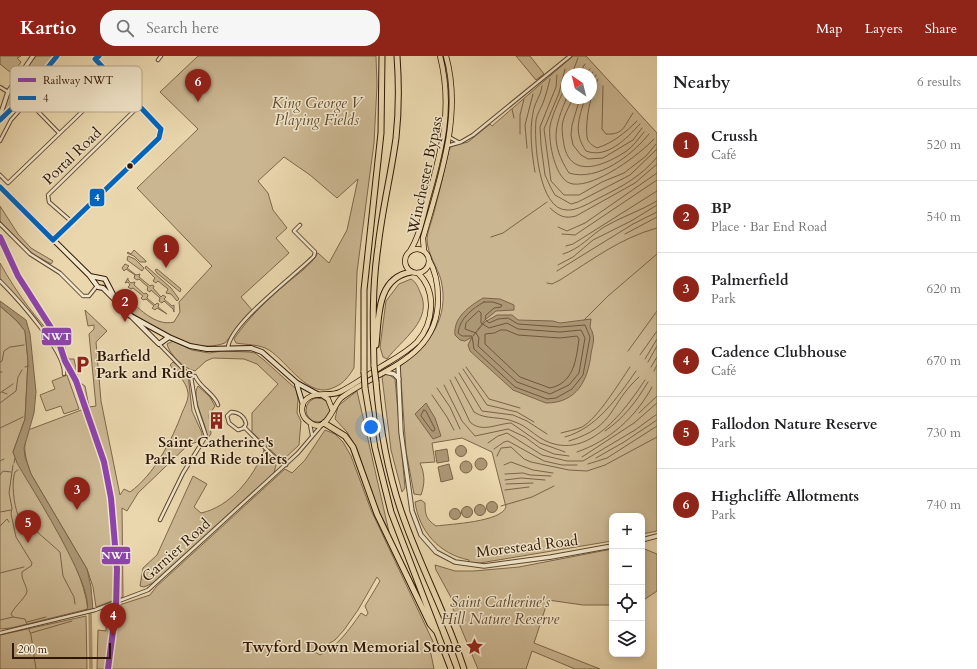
<!DOCTYPE html>
<html lang="en">
<head>
<meta charset="utf-8">
<style>
	:root { --surface:#fff; --page:#f6f6f6; --text:#202124; --muted:#757577; --line:#e0e0e0; --accent:#8f2418 }
	body { margin:0; font-family:Cardo,serif; background:var(--page); color:var(--text) }
	.controls { position:absolute; right:12px; bottom:12px; display:grid; overflow:hidden; border-radius:8px; box-shadow:0 2px 6px #0003 }
	.controls button { width:36px; height:36px; display:grid; place-items:center; padding:0; border:0; border-bottom:1px solid var(--line); background:var(--surface); color:var(--text); font:20px sans-serif }
	.compass { position:absolute; left:561px; top:12px; width:36px; height:36px; border-radius:50%; background:var(--surface); box-shadow:0 2px 6px #0003; rotate:325deg }
	.scale { position:absolute; left:12px; bottom:10px; width:99px; box-sizing:border-box; padding-left:4px; border:2px solid #301703; border-top:0; font-size:11px; line-height:14px; white-space:nowrap; color:#301703; -webkit-text-stroke:3px #f1e5ca; paint-order:stroke }
	.you { position:absolute; left:371px; top:371px; width:14px; height:14px; margin:-10px; border:3px solid #fff; border-radius:50%; background:#1a73e8; box-shadow:0 0 0 6px #1a73e833 }
	.badge { display:grid; place-items:center; width:26px; height:26px; border-radius:50%; background:var(--accent); color:#fff; font-size:13px; font-weight:700 }
	.pin { position:absolute; translate:-50% -33px; filter:drop-shadow(0 1px 2px #0008) }
	.pin::after { content:''; position:absolute; top:21px; width:14px; height:12px; background:inherit; clip-path:polygon(0 0,100% 0,50% 100%) }
	.list { margin:0; padding:0; list-style:none }
	h2 { display:flex; justify-content:space-between; align-items:center; height:52px; margin:0; padding:0 16px; font-size:17px }
	h2 small { font-size:13px; font-weight:400; color:var(--muted) }
	.list li { display:grid; grid-template-columns:26px 1fr auto; gap:12px; align-items:center; box-sizing:border-box; height:72px; padding:0 16px; border-top:1px solid var(--line) }
	.list b { display:block; font-size:15px; white-space:nowrap }
	.list p { margin:0; font-size:13px; white-space:nowrap; color:var(--muted) }
	.list em { font-size:13px; font-style:normal; color:var(--muted) }
	.icon { flex:none; width:22px; height:22px; fill:none; stroke:currentColor; stroke-width:2; stroke-linecap:round; stroke-linejoin:round }
	.map { position:relative; flex:none; width:657px; height:613px; overflow:hidden }
	header { display:flex; align-items:center; gap:24px; box-sizing:border-box; height:56px; padding:0 20px; background:var(--accent); color:#fff }
	header strong { font-size:19px }
	nav { display:flex; gap:22px; margin-inline-start:auto; font-size:14px }
	.search { width:280px; height:36px; background:var(--page); display:flex; align-items:center; gap:10px; box-sizing:border-box; padding:0 14px; border-radius:16px; color:var(--muted); font-size:15px }
	main { display:flex }
	aside { flex:1; background:var(--surface) }
	.map>svg:first-child { display:block }
</style>
</head>
<body>
<header>
<strong>Kartio</strong>
<div class="search"><svg class="icon" aria-label="search" viewBox="0 0 24 24"><circle cx="10" cy="10" r="6"/><path d="M15 15l6 6"/></svg>Search here</div>
<nav><a>Map</a><a>Layers</a><a>Share</a></nav>
</header>
<main>
<div class="map">
<svg width="657" height="613" viewBox="0 0 657 613">
	<rect width="100%" height="100%" fill="#ead7ae"/>
	<filter id="stains"><feTurbulence type="fractalNoise" baseFrequency=".005" numOctaves="4"/><feColorMatrix values="0 0 0 0 .2 0 0 0 0 .09 0 0 0 0 .02 0 0 0 .5 -.17"/></filter>
	<radialGradient id="worn" r=".72"><stop offset=".6" stop-color="#630" stop-opacity="0"/><stop offset="1" stop-color="#630" stop-opacity=".3"/></radialGradient>
	<!-- green -->
	<path fill="#cab691" stroke="#7d664a" fill-rule="evenodd" d="M0 0H21L17 2 21 6 16 13 18 16 15 20 0 8Z
		M36 0H54L40 19 29 9Z
		M198 0H376L377 29 374 87 357 216 354 312C349 320 344 327 335 331 309 345 288 306 269 294 259 288 247 289 236 287L234 283C249 261 267 244 287 227 299 217 310 210 318 197L329 207 347 174 358 123 337 142 310 119 284 101 258 125 268 137 273 154 287 172 276 182 289 197 241 241 252 254 225 287C214 291 202 291 191 288 174 284 133 260 121 248L124 238C137 251 155 271 174 266L180 256 179 246 212 210 137 132 198 73 160 36Z
		M516 0H530L544 18 536 24Z
		M573 0H586L657 77V475L642 478V460H612V485L480 507H468L469 504C439 498 419 475 415 446L421 444 425 447C425 459 426 463 436 470 451 468 501 466 506 451L492 396 462 382 432 387 435 406 420 407C425 418 425 428 421 439L414 438 406 395 400 310C429 290 450 262 441 224 438 212 427 197 427 184 427 177 431 167 433 160 439 138 444 116 449 94L452 90 468 86 490 68 492 70ZM567 18H591V42H567Z
		M16 25 20 28 15 34 22 39 20 43 2 60 10 36Z
		M0 150 18 178 31 192 53 205 51 208 33 198 0 165Z
		M134 194 146 205V206H140L134 200 127 197 128 196 131 198Z
		M128 200 135 203 144 212 142 215 127 204Z
		M0 207C17 238 37 264 61 289L65 288V296L69 303H74L79 326 85 330 89 351 96 350 89 278 94 273V269L88 270 85 254 107 275 96 286 101 345 120 439 124 433 130 436C154 419 172 384 182 357 184 352 189 343 188 337 186 324 177 319 170 309L173 306 188 318 192 355 202 377V381L197 386 188 389 138 437 127 455 122 452 123 541 96 551 93 531 87 513 31 418C25 401 22 391 28 374L84 353V350L70 318 45 276 35 261 0 223Z
		M125 208 129 210 127 212 136 219 140 218 139 221 150 230 152 229 154 230 153 232 161 241 163 239 166 241 164 243 172 250 174 249V256L173 253 164 245 162 247 159 245 160 242 151 234 150 236 147 234 148 231 139 223 137 224 134 222 135 219 126 213 124 215 122 212Z
		M146 210 171 232 179 243 177 245 171 238 166 237 168 233 158 225 156 227 153 225 155 222 145 212Z
		M157 213 181 233 180 236 157 217 155 214Z
		M128 222V224L131 227 135 226 134 229 144 238 146 237 148 239 147 242 155 249 157 247 159 248 158 251 167 258 157 252 155 254 152 252 154 250 146 243 143 244 141 242 143 240 133 232 131 233 128 231 130 229 128 226 125 227Z
		M411 223C416 226 418 231 420 236 434 264 401 284 387 303L383 301 380 291 386 245 399 228Z
		M0 250 17 265 25 275 28 305 25 363 13 396C37 447 80 497 88 553L11 572 0 573Z
		M173 285 192 294 209 297 222 295 249 296 255 297 264 304 296 333 298 343 297 357 301 365 299 389 282 405 252 376V357L278 328 257 308 244 303 213 302 206 305 195 315C184 313 169 298 167 288Z
		M387 317 395 323 405 432 402 436 391 394 382 321Z
		M67 319 79 353 64 358 61 350 46 355 40 339 55 333 52 325Z
		M198 330 210 341 215 350 209 359 211 378 207 383C208 368 190 343 198 330Z
		M357 335 389 476 377 452 357 393 347 376 335 363 338 350Z
		M306 354a12 12 0 1 1 24 0a12 12 0 1 1-24 0Z
		M325 374 335 378 343 386 351 400 371 454 436 592 430 595 428 594 431 598 434 613H97L98 574 106 575 107 553 150 539 156 531 285 413 292 417 305 404ZM377 521 380 525 365 550 368 557 366 560 361 557C348 575 339 589 320 599L315 596 335 584 344 574 358 554Z
		M264 394 276 409 274 417 153 527 144 531 140 530 143 512 157 499 193 420 207 428 194 451 201 457C230 451 254 421 264 394Z
		M642 492 657 498V535L642 545Z
		M612 493V549H583L548 544 534 587 600 613H575L532 595 526 613H478L453 553 454 547 436 514 435 509 455 515H474L519 511Z
		M86 560 87 613H0V579Z"/>
	<!-- water -->
	<path fill="#ab9674" stroke="#7a6347" d="M483 242 500 243 514 249V254L496 255 485 264 473 280 485 266 497 259H512L518 264 553 265 560 267 591 263 590 271C596 282 593 286 591 298 588 324 577 347 546 347L513 334 470 295 468 289 472 281 465 285 460 284 455 279C453 261 470 250 483 242Z
		M0 245 26 264 30 278 36 336 34 357 24 392 25 401 31 418 87 513 91 531 93 555 86 556C98 535 30 430 17 407L13 396 25 363 28 305 25 275 17 265 0 250Z
		M426 347 435 362 441 380 433 383 415 358Z
		M455.5 395a5.5 5.5 0 1 1 11 0a5.5 5.5 0 1 1-11 0Z
		M447 393 449 405 437 407 435 395Z
		M475 408a6 6 0 1 1 12 0a6 6 0 1 1-12 0Z
		M460 411a6 6 0 1 1 12 0a6 6 0 1 1-12 0Z
		M449 408 453 423 441 426 438 411Z
		M486.5 451a5.5 5.5 0 1 1 11 0a5.5 5.5 0 1 1-11 0Z
		M474.5 454a5.5 5.5 0 1 1 11 0a5.5 5.5 0 1 1-11 0Z
		M461.5 456a5.5 5.5 0 1 1 11 0a5.5 5.5 0 1 1-11 0Z
		M449.5 458a5.5 5.5 0 1 1 11 0a5.5 5.5 0 1 1-11 0Z"/>
	<g fill="none" stroke-linecap="round" stroke-linejoin="round">
		<!-- shore -->
		<path stroke="#6e563c" stroke-width="1" d="M484 246H493L502 249 501 251 494 252 486 259 485 263 489 267 498 263 508 262 518 268 560 271 585 269 590 281 583 319 572 333 556 342 547 343 515 331 474 293 472 280H462L458 277C460 262 472 253 484 246Z
			M479 255 481 257V267L489 272 507 267 518 273 560 276 581 274 585 282 579 317 569 329 550 338 517 326 478 290 479 282 476 277 465 273 466 267Z
			M501 274H506L518 279 560 282 577 280 579 283C576 304 574 327 550 332L520 321 485 288V278L494 277Z
			M424 354 426 355 435 373 434 375H432L421 360Z"/>
		<!-- stream -->
		<path stroke="#7a6347" stroke-width="1" d="M565 13 559 37 544 73 551 125 564 139H579L602 126 624 117 646 100 656 88
			M572 18 578 2
			M579 18 585 8
			M585 18 590 13
			M591 18 593 16
			M557 19 556 31 540 71 541 89 545 119 551 132 555 139 571 148 578 146 630 119 657 93
			M550 23C548 31 546 39 543 47 541 52 537 58 536 64 534 84 538 154 567 154 577 155 591 146 601 141 621 131 642 120 657 101
			M598 23C591 37 585 64 587 81 588 87 592 89 597 92 613 87 626 76 637 65
			M567 28C561 40 553 56 550 70 548 85 555 126 573 128 596 131 639 99 654 83
			M591 28 596 19
			M603 30 602 73 606 78C624 79 624 70 633 57
			M567 41C554 72 550 87 569 117 598 126 632 99 649 78
			M573 42C570 49 565 57 563 65 561 72 563 82 564 89 571 124 605 109 625 96 633 91 639 82 644 76
			M580 42 572 69 571 79 573 89 581 99 588 103 603 102 633 84 642 72
			M585 42C579 63 573 76 586 95 607 103 626 83 640 68
			M512 53 514 62
			M520 78V59L524 43
			M527 92 525 69 533 38
			M535 116C532 98 529 75 533 57 534 47 541 40 542 30
			M550 152C559 160 564 163 576 160L635 127 657 108
			M558 171 567 175 585 167 657 117
			M562 178 575 179 657 124
			M625 178 657 161
			M491 181 503 177 547 146
			M566 190 573 188 657 135
			M563 198C580 193 590 180 604 171 621 161 640 155 657 145
			M558 209 573 201 593 184 631 165 657 149
			M557 215 633 168 657 156
			M547 227 552 228 560 224C592 204 620 182 657 172
			M584 264 608 240 657 198
			M628 295 657 255
			M640 299 657 275
			M645 303 657 283
			M0 306 2 305 4 295 10 291 24 289
			M648 306 657 290
			M25 311 29 310
			M466 311 489 343 520 352
			M651 311 657 301
			M463 313 487 349 517 356 534 366
			M654 315 657 309
			M0 316H2
			M459 317 482 355 513 359 527 365 547 378
			M455 321 474 356C485 364 502 360 515 366 527 370 535 380 546 385 589 405 625 354 645 324
			M450 324 470 366C482 377 496 368 511 367L540 387 565 396
			M444 329 462 365 475 380 508 373 525 381 540 392 554 398 569 400
			M437 332 450 351 460 373
			M2 336 7 338
			M0 337 13 328
			M432 339 447 361 454 374
			M0 347 16 335 18 321 22 314
			M639 357 657 340
			M0 372 23 361
			M605 375C624 362 636 346 648 326
			M561 377C568 375 575 374 582 371 598 362 619 327 630 311
			M565 381C597 372 617 342 636 315
			M569 385C617 370 608 349 639 321
			M488 387 498 380 507 377 542 399 567 405H583L635 374 657 358
			M494 393 504 386 508 385 544 405 562 409H577
			M577 396C609 385 636 361 652 331
			M497 400 501 392 511 391 524 403 531 406 569 414 587 415 605 409 657 381
			M582 401 634 367 657 347
			M596 402 624 386 657 364
			M0 405 4 403
			M14 407 15 402
			M588 408 607 402 657 370
			M504 409 511 406 533 414 553 417
			M18 414 15 416C11 426 14 449 18 459L60 496 63 520 74 541 75 548
			M505 418 523 417 530 419 551 420
			M0 419 3 415 11 416
			M505 424 521 422 545 424
			M506 428 533 427
			M505 434 529 431
			M501 450 532 441 554 430
			M0 456 11 454
			M0 470 7 463 9 466
			M0 517 24 511
			M13 561 11 558C14 551 28 539 27 535 26 528 21 523 22 516L31 510 32 507 16 481 11 458 12 452 9 437 13 409
			M0 564 13 561 25 563 31 579 36 613
			M27 566 46 561
			M31 577 72 565"/>
		<!-- canal -->
		<path stroke="#ab9674" stroke-width="3.5" d="M90 552 91 613"/>
		<defs>
			<path id="minor" d="M158 4 161 0
				M0 31 8 36
				M24 41 59 77
				M0 64 24 41 57 0
				M449 81 458 86
				M0 85 11 64 28 45
				M447 90 461 86 473 79 570 0
				M0 119 8 127 115 24
				M72 166 49 146 48 139 139 50
				M0 168 30 198 60 217 83 240H89L97 230
				M53 184 106 135 161 80V73L95 3 99 0
				M0 225C16 241 66 296 64 318
				M159 288 191 321 196 351 206 380 183 417 160 464
				M228 292C229 268 297 218 314 200L315 196 294 175 300 169
				M191 321 195 320C200 332 215 338 218 349
				M231 356C239 356 245 361 246 368L244 372 238 374 229 367 227 360Z
				M310 368 312 379
				M244 371 279 406 286 409
				M0 577 95 554 148 534 298 397 321 370"/>
			<path id="tertiary" d="M0 60 8 36 33 0
				M398 308 401 376 412 455 421 479 436 496 455 506 484 510 551 501 612 490
				M385 316 394 318 399 323
				M642 484 657 480"/>
			<path id="secondary" d="M0 131 89 219 98 231 103 232
				M90 220 105 223 116 244
				M103 232 159 288 169 281
				M129 259 169 281 190 290 207 293 251 292 262 296 297 327 319 339
				M297 329 303 349"/>
			<path id="trunk" d="M405 205a12 12 0 1 1 24 0a12 12 0 1 1-24 0Z
				M410 195C420 179 423 160 428 142 442 93 453 51 440 0
				M424 195 423 182C439 125 463 60 446 0
				M418 217C437 235 434 267 417 286 406 297 392 304 379 312 366 320 354 329 340 336 330 341 317 335 308 342 300 347 300 359 308 365 326 381 332 351 341 342 379 313 439 303 438 242 438 229 436 216 429 204
				M322 339 328 343 332 353"/>
			<path id="motorway" d="M376 289C379 262 376 222 411 216
				M374 310C373 270 372 231 378 191 382 154 391 119 396 82 399 55 399 28 397 0
				M364 316V234L381 77 382 0
				M376 326C380 374 388 421 405 466 423 516 448 563 464 613
				M365 332 375 392 391 456 451 613
				M324 367 345 380 353 391 377 458 430 568 437 576"/>
		</defs>
		<!-- minor casing -->
		<use href="#minor" stroke="#5e472e" stroke-width="4.5"/>
		<!-- tertiary casing -->
		<use href="#tertiary" stroke="#5e472e" stroke-width="5.5"/>
		<!-- secondary casing -->
		<use href="#secondary" stroke="#301703" stroke-width="6"/>
		<!-- trunk casing -->
		<use href="#trunk" stroke="#301703" stroke-width="6"/>
		<!-- motorway casing -->
		<use href="#motorway" stroke="#301703" stroke-width="7"/>
		<!-- minor -->
		<use href="#minor" stroke="#f1e5ca" stroke-width="2.5"/>
		<!-- tertiary -->
		<use href="#tertiary" stroke="#f1e5ca" stroke-width="3.5"/>
		<!-- secondary -->
		<use href="#secondary" stroke="#f1e5ca" stroke-width="4"/>
		<!-- trunk -->
		<use href="#trunk" stroke="#ead7ae" stroke-width="4.5"/>
		<!-- motorway -->
		<use href="#motorway" stroke="#ead7ae" stroke-width="5"/>
		<defs>
			<path id="motorway-bridge" d="M374 310 376 326
				M364 316 365 332"/>
		</defs>
		<!-- motorway-bridge casing -->
		<use href="#motorway-bridge" stroke="#301703" stroke-width="7" stroke-linecap="butt"/>
		<!-- motorway-bridge -->
		<use href="#motorway-bridge" stroke="#ead7ae" stroke-width="5"/>
		<defs>
			<path id="bus-1" d="M0 64 24 41 57 0
				M0 131 53 184 159 82 161 73 95 3 99 0"/>
		</defs>
		<!-- bus-1 casing -->
		<use href="#bus-1" stroke="#f1e5ca" stroke-width="8"/>
		<!-- bus-1 -->
		<use href="#bus-1" stroke="#0065bd" stroke-width="5"/>
		<defs>
			<path id="rail-1" d="M0 181 18 220 57 281 65 305 76 325 104 406 111 442 117 513 116 552 108 613"/>
		</defs>
		<!-- rail-1 casing -->
		<use href="#rail-1" stroke="#f1e5ca" stroke-width="9"/>
		<!-- rail-1 -->
		<use href="#rail-1" stroke="#8e44ad" stroke-width="6"/>
	</g>
	<!-- icons -->
	<defs>
		<symbol id="parking-bare" viewBox="-9 -9 18 18"><path d="M-3.5-5.5H1a3.5 3.5 0 0 1 0 7H-1V5.5H-3.5ZM-1-3.4V-.6H.8a1.4 1.4 0 0 0 0-2.8Z" fill="#8f2418" stroke="#f1e5ca" stroke-width="2.5" paint-order="stroke"/></symbol>
		<symbol id="building-bare" viewBox="-9 -9 18 18"><path d="M-4-6H4V6H1V3H-1V6H-4ZM-2.5-4.3h1.7v1.8h-1.7ZM.8-4.3h1.7v1.8H.8ZM-2.5-1h1.7V.8h-1.7ZM.8-1h1.7V.8H.8Z" fill="#8f2418" stroke="#f1e5ca" stroke-width="2.5" paint-order="stroke"/></symbol>
		<symbol id="sight-bare" viewBox="-9 -9 18 18"><path d="M0-6L1.8-2.2L6-1.7L2.9 1.2L3.7 5.4L0 3.3L-3.7 5.4L-2.9 1.2L-6-1.7L-1.8-2.2Z" fill="#8f2418" stroke="#f1e5ca" stroke-width="2.5" paint-order="stroke"/></symbol>
	</defs>
	<g fill-rule="evenodd">
		<use href="#parking-bare" x="70" y="296" width="25" height="25"/>
		<use href="#building-bare" x="204" y="352" width="25" height="25"/>
		<use href="#sight-bare" x="462" y="578" width="25" height="25"/>
	</g>
	<!-- markers -->
	<circle fill="#301703" stroke="#f1e5ca" stroke-width="1.5" cx="130" cy="110" r="3.5"/>
	<g text-anchor="middle" stroke-width="3" stroke-linejoin="round" paint-order="stroke">
		<!-- park labels -->
		<g font-size="15" font-style="italic" fill="#5e472e" stroke="#f1e5ca">
			<text x="317" y="52">King George V<tspan x="317" dy="17">Playing Fields</tspan></text>
			<text x="500" y="551">Saint Catherine's<tspan x="500" dy="17">Hill Nature Reserve</tspan></text>
		</g>
		<!-- street labels -->
		<g font-size="15" fill="#301703" stroke="#f1e5ca">
			<text transform="translate(72 100) rotate(-44)" y="5">Portal Road</text>
			<text transform="translate(425 119) rotate(-78)" y="5">Winchester Bypass</text>
			<text transform="translate(527 490) rotate(-7)" y="5">Morestead Road</text>
			<text transform="translate(176 494) rotate(-42)" y="5">Garnier Road</text>
		</g>
		<!-- poi labels -->
		<g font-size="15" font-weight="bold" fill="#301703" stroke="#f1e5ca" text-anchor="start">
			<text x="96" y="305">Barfield<tspan x="96" dy="17">Park and Ride</tspan></text>
			<text x="216" y="391" text-anchor="middle">Saint Catherine's<tspan x="216" dy="17">Park and Ride toilets</tspan></text>
			<text x="462" y="596" text-anchor="end">Twyford Down Memorial Stone</text>
		</g>
	</g>
	<!-- legend -->
	<rect x="10" y="10" width="132" height="46" rx="6" fill="#f1e5ca" stroke="#b7a78e" stroke-width="1"/>
	<rect x="18" y="22" width="18" height="4" fill="#8e44ad"/>
	<rect x="18" y="40" width="18" height="4" fill="#0065bd"/>
	<g font-size="11" fill="#301703">
		<text x="43" y="28">Railway NWT</text>
		<text x="43" y="46">4</text>
	</g>
	<g stroke="#f1e5ca" stroke-width="1.5">
		<rect x="89" y="132" width="16" height="19" rx="4" fill="#0065bd"/>
		<rect x="41" y="271" width="31" height="19" rx="4" fill="#8e44ad"/>
		<rect x="101" y="490" width="30" height="19" rx="4" fill="#8e44ad"/>
	</g>
	<g font-size="11" text-anchor="middle" font-weight="bold" fill="#fff">
		<text x="97" y="145">4</text>
		<text x="56" y="284">NWT</text>
		<text x="116" y="503">NWT</text>
	</g>
	<rect width="100%" height="100%" filter="url(#stains)"/>
	<rect width="100%" height="100%" fill="url(#worn)"/>
</svg>
<div class="controls">
<button>+</button>
<button>−</button>
<button><svg class="icon" aria-label="locate" viewBox="0 0 24 24"><circle cx="12" cy="12" r="6"/><path d="M12 2v4M12 18v4M2 12h4M18 12h4"/></svg></button>
<button><svg class="icon" aria-label="layers" viewBox="0 0 24 24"><path d="M12 4l9 5-9 5-9-5zM3 14l9 5 9-5"/></svg></button>
</div>
<svg class="compass" viewBox="-18 -18 36 36"><path d="M0-13l5 13h-10z" fill="#e53935"/><path d="M0 13l5-13h-10z" fill="#757577"/></svg>
<div class="scale">200 m</div>
<div class="you"></div>
<div class="pin badge" style="left:166px;top:212px">1</div>
<div class="pin badge" style="left:125px;top:266px">2</div>
<div class="pin badge" style="left:77px;top:454px">3</div>
<div class="pin badge" style="left:113px;top:580px">4</div>
<div class="pin badge" style="left:28px;top:487px">5</div>
<div class="pin badge" style="left:198px;top:46px">6</div>
</div>
<aside>
<h2>Nearby<small>6 results</small></h2>
<ul class="list">
<li><span class="badge">1</span><div><b>Crussh</b><p>Café</p></div><em>520 m</em></li>
<li><span class="badge">2</span><div><b>BP</b><p>Place · Bar End Road</p></div><em>540 m</em></li>
<li><span class="badge">3</span><div><b>Palmerfield</b><p>Park</p></div><em>620 m</em></li>
<li><span class="badge">4</span><div><b>Cadence Clubhouse</b><p>Café</p></div><em>670 m</em></li>
<li><span class="badge">5</span><div><b>Fallodon Nature Reserve</b><p>Park</p></div><em>730 m</em></li>
<li><span class="badge">6</span><div><b>Highcliffe Allotments</b><p>Park</p></div><em>740 m</em></li>
</ul>
</aside>
</main>
</body>
</html>
